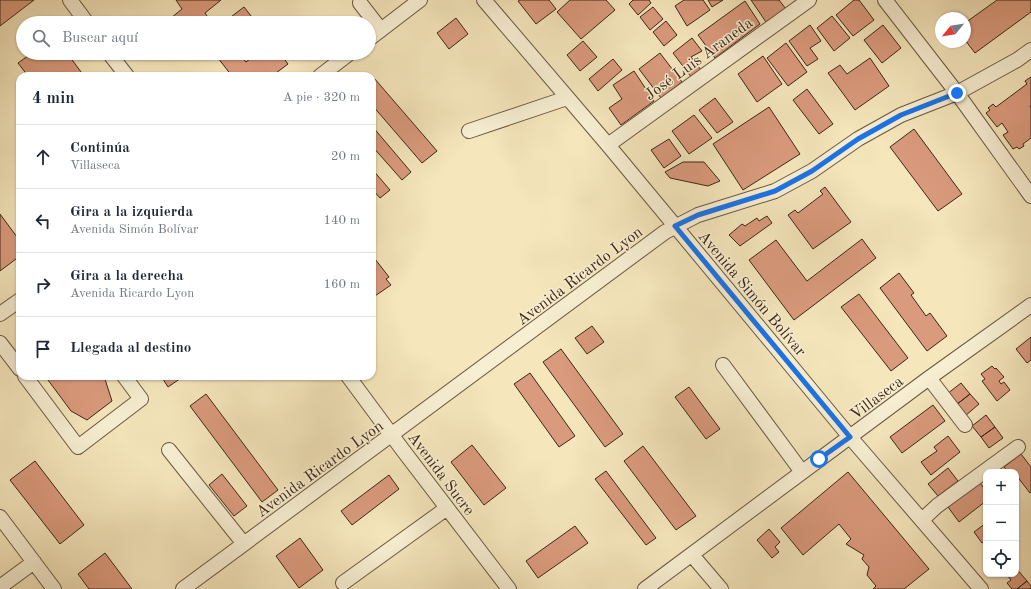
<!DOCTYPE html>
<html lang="es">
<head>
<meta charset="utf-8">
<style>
	:root { --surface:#fff; --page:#f6f6f7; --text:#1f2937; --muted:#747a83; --line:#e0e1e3 }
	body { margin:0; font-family:"Old Standard TT",serif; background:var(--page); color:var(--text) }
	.controls { position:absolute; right:12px; bottom:12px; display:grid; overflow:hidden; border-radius:8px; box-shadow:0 1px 3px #0004 }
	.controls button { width:36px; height:36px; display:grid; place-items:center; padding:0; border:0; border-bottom:1px solid var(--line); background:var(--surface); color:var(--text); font:20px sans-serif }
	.compass { position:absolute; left:935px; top:12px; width:36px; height:36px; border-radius:50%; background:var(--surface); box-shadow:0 1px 3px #0004; rotate:240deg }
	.stop { position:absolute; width:12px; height:12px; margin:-9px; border:3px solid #1a73e8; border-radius:50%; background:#fff }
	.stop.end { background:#1a73e8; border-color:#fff; box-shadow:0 1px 4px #0008 }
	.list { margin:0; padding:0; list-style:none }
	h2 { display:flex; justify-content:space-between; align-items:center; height:52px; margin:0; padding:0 16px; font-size:17px }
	h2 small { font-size:13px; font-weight:400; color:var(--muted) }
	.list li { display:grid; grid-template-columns:26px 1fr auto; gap:12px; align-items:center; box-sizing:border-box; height:64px; padding:0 16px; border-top:1px solid var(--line) }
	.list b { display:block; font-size:15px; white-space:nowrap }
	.list p { margin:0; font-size:13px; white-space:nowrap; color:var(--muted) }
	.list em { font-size:13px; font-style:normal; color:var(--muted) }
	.icon { flex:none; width:22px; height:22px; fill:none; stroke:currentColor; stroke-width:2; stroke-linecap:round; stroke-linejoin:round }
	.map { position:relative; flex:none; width:1031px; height:589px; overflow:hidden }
	.search { position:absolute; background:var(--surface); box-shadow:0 1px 3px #0004; left:16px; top:16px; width:360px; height:44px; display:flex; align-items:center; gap:10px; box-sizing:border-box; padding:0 14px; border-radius:22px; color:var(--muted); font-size:15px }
	.panel { position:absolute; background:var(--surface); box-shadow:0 1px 3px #0004; left:16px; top:72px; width:360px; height:308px; border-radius:12px }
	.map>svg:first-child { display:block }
</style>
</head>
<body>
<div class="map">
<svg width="1031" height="589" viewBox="0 0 1031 589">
	<rect width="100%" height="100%" fill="#f5e6bc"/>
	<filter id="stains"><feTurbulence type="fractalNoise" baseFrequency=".005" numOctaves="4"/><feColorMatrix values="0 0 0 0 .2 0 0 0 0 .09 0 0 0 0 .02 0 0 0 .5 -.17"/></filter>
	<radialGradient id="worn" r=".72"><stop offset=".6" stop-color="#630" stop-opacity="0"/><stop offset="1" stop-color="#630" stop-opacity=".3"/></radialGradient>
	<!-- building -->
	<path fill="#da9a7d" stroke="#3c2715" d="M0 0H34L0 26Z
		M176 0H221L205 13 212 23H175L171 18 182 9Z
		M520 0H549L556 9 536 24 518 1Z
		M570 0H606L615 10 581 39 557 12Z
		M633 0H649L651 3 638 15 629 4Z
		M684 0H703L710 10 687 26 675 6Z
		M708 0H723L712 7Z
		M751 0H779L786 9 766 22Z
		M854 0H859L874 20 853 36 836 15Z
		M997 0H1031V12L975 53 965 40V23Z
		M745 1 760 24 715 58 698 35Z
		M244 7 255 21 252 23H223Z
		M653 7 663 19 650 30 640 17Z
		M832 16 850 38 834 51 817 28Z
		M456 18 468 34 449 49 437 33Z
		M666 21 677 35 664 46 653 32Z
		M810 25 821 41 810 48 818 59 807 66 789 41Z
		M883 25 901 48 882 63 864 40Z
		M692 38 702 51 691 57 701 70 692 78 673 53Z
		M583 41 597 57 580 71 567 55Z
		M786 43 807 72 788 86 767 58Z
		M32 53H67L84 76H28L18 63Z
		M214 53H239L246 62 258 53H280L288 64 272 76H232Z
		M660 53 682 82 661 98 639 69Z
		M763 56 782 84 757 102 738 74Z
		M870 58 889 86 855 110 828 73 840 65 847 74Z
		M613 59 622 70 598 91 589 79Z
		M634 71 654 101 621 125 609 108 622 99 613 85Z
		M1031 77V106H1030L1031 108V138L1023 144 1024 146 1019 149 1017 147 1013 149 1003 135 1008 132 1002 123 997 127 986 113 990 110 988 108 993 104 996 107 1027 84 1025 81Z
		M374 78 437 151 422 163 372 105V80Z
		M807 89 833 124 819 134 793 100Z
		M715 98 733 122 717 133 699 110Z
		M769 107 800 154 743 190 713 144Z
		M694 115 712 138 689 154 672 131Z
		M372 126 411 172 402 180 372 146Z
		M914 129 962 194 938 211 890 147Z
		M669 139 681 156 664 168 651 150Z
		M683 162H704L720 181 708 186 670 178 665 172Z
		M372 169 390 190 380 198 372 189Z
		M825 187 851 222 813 249 788 215 795 210 798 213 823 194 820 191Z
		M0 214 20 241V256L0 271Z
		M767 216 772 223 740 246 729 235 742 224 745 226 757 218 759 221Z
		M862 239 876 258 794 320 749 260 776 240 807 281Z
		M375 259 389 277 386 279 391 285 372 298V260L373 261Z
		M899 273 914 293 911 295 926 316 930 313 947 336 927 351 880 288Z
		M859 294 908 358 891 371 841 307Z
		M592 326 604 342 587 354 575 338Z
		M1031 337V360L1027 363 1016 349Z
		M561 349 623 434 605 447 543 362Z
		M992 366 995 369 996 368 1004 377 999 381 1001 384 1004 382 1010 390 997 401 982 381 985 379 981 374Z
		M530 373 575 436 559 447 514 384Z
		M45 376H104L112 401 87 420 71 411Z
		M161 376H184L168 387Z
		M961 383 970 394 956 405 947 394Z
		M689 387 720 429 706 439 675 397Z
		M206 394 278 490 262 502 190 406Z
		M970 394 979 404 965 416 956 405Z
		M933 405 945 421 902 453 890 437Z
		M986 415 995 427 981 437 972 426Z
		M995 427 1003 438 989 448 981 437Z
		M948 436 960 452 931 475 921 462 937 451 934 447Z
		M472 445 506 488 484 505 451 462Z
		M643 446 696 516 676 530 624 461Z
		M1021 454 1031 467V492L1030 493 1016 475V472H1008L1004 467Z
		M35 461 84 525 60 544 10 480Z
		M948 468 958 481 938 496 928 484Z
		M606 471 656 538 646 545 595 479Z
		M848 472 929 569 904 589H873L876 586 867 575 869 567 862 559 864 555 846 544 851 539 839 524 803 555 781 528Z
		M222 474 247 506 234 516 209 485Z
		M389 475 399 489 352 525 341 511Z
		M980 483 986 491V501L959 522 948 507Z
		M986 523V540L982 543 974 532Z
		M575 526 588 543 538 578 526 561Z
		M769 529 780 542 775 547 779 552 772 558 757 540Z
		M300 538 323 570 299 588 276 556Z
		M105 553 132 589H89L78 574Z
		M1016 568 1027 581 1017 589H1012L1007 583 1011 580 1007 575 1016 574Z
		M1027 581 1031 586V589H1017Z"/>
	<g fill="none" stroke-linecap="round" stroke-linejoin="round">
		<defs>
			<path id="minor" d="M70 0 87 23
				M484 0 608 145 850 437 981 589
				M885 0 957 93 1031 196
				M360 3 381 30
				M369 39 420 0
				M109 53 127 76
				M320 76 350 53
				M469 131 567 98
				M608 145 809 0
				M0 314 20 300
				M0 343 20 369
				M723 365 802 472
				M25 376 78 447 141 399 124 376
				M348 376 402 449 509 589
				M929 378 965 425
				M169 450 244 544
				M0 517 54 589
				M922 520 937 506 1018 447
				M692 555 721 589
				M343 583 447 508
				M0 587 34 562
				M183 589 665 232 698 215 775 191 812 171 858 139 901 115 957 93 1017 60 1031 50
				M645 589 929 378 1031 305"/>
		</defs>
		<!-- minor casing -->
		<use href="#minor" stroke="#6a573f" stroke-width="16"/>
		<!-- minor -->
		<use href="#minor" stroke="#f8efd3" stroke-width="14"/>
	</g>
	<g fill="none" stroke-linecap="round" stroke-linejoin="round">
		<!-- route -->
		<path stroke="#1a73e8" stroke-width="5" d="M819 459 850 437 675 226 698 215 775 191 812 171 858 139 901 115 957 93"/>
	</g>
	<g text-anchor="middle" stroke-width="3" stroke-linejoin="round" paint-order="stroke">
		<!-- street labels -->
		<g font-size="16" fill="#3c2715" stroke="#f8efd3">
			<text transform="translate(698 58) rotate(-36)" y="6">José Luis Araneda</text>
			<text transform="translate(579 275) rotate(-37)" y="6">Avenida Ricardo Lyon</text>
			<text transform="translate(753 293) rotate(50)" y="6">Avenida Simón Bolívar</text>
			<text transform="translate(876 397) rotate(-37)" y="6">Villaseca</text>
			<text transform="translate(319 468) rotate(-36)" y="6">Avenida Ricardo Lyon</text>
			<text transform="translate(442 473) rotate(53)" y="6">Avenida Sucre</text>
		</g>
	</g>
	<rect width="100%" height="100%" filter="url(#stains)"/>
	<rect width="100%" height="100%" fill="url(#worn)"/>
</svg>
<div class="controls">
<button>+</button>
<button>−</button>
<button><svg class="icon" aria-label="locate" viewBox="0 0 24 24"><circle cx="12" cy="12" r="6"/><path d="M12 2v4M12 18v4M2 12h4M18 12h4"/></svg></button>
</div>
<svg class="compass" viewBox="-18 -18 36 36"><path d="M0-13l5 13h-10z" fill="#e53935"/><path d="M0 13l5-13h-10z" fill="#747a83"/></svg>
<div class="stop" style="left:819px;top:459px"></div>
<div class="stop end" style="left:957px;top:93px"></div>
<div class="search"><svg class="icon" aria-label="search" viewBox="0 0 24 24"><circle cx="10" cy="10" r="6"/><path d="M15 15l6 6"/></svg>Buscar aquí</div>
<section class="panel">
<h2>4 min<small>A pie · 320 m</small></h2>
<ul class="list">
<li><svg class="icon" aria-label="ahead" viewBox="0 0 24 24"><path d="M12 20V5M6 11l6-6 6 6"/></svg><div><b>Continúa</b><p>Villaseca</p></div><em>20 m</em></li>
<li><svg class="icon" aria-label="left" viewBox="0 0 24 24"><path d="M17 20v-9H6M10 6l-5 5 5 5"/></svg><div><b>Gira a la izquierda</b><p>Avenida Simón Bolívar</p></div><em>140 m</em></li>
<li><svg class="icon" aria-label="right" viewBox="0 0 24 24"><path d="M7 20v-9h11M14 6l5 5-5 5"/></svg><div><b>Gira a la derecha</b><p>Avenida Ricardo Lyon</p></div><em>160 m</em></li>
<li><svg class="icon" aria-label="arrive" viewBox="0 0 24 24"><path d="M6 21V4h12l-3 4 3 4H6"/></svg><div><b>Llegada al destino</b></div></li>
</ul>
</section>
</div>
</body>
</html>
